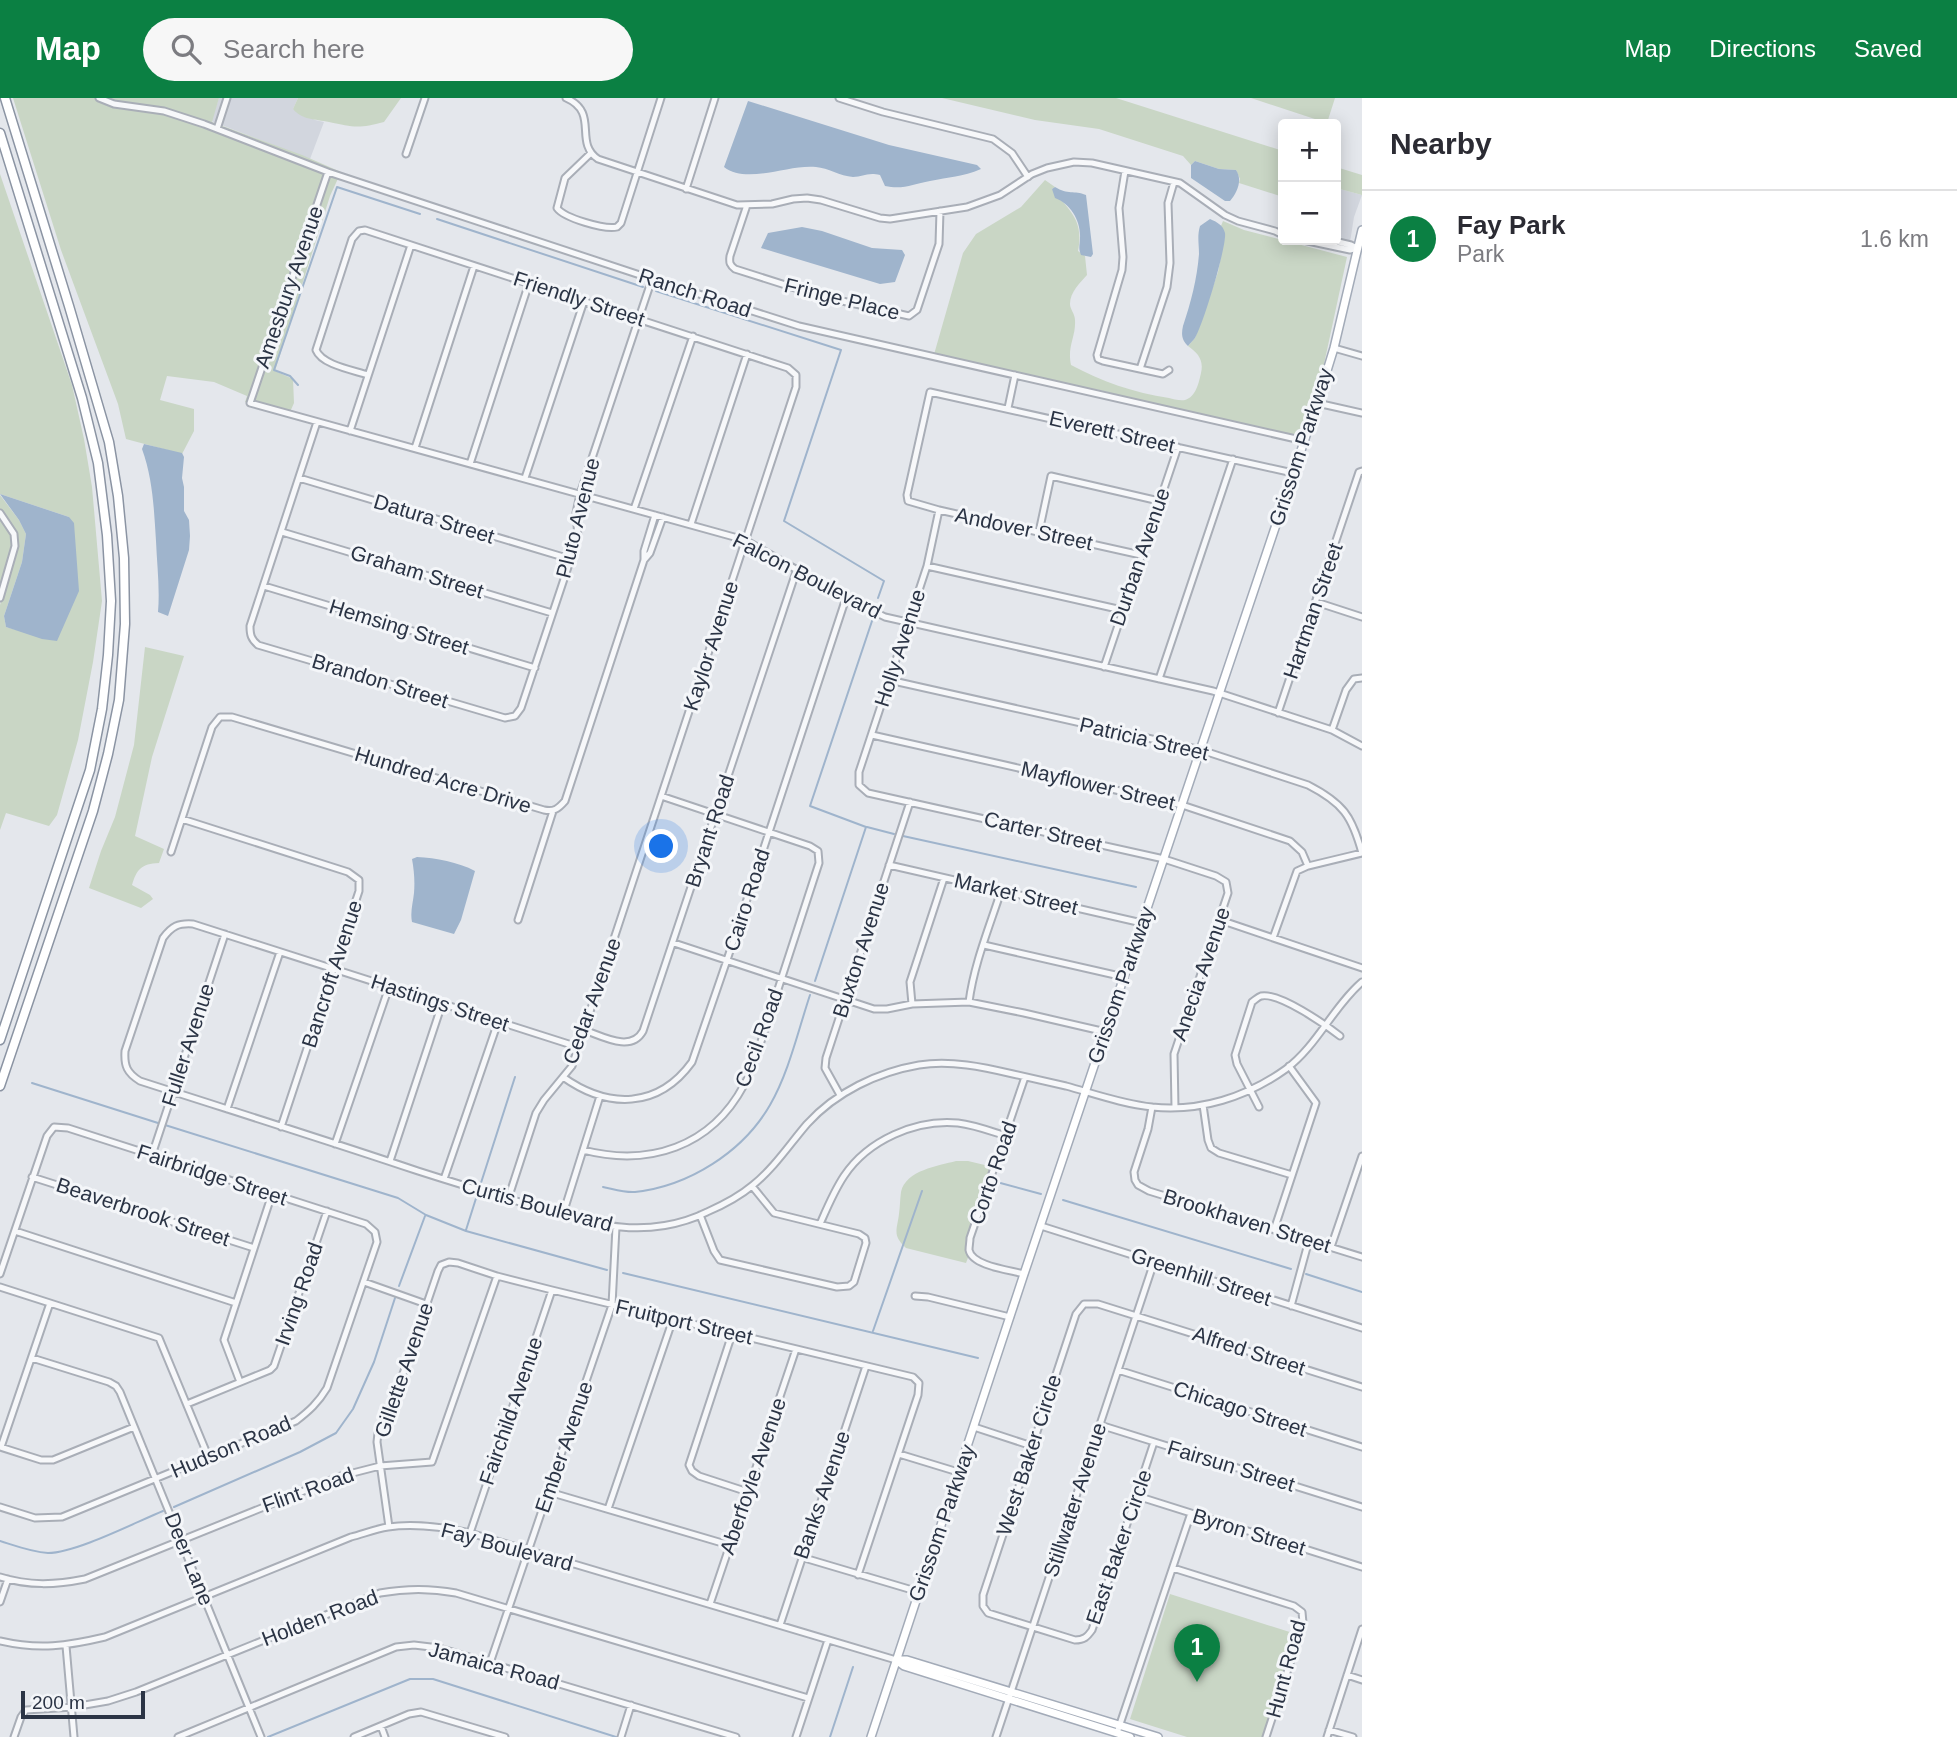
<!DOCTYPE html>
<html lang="en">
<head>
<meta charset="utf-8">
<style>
	:root { --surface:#fff; --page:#f7f7f7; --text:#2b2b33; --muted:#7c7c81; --line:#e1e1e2; --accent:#0b8043 }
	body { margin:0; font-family:Arial,sans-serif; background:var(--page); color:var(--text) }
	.controls { position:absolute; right:21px; top:21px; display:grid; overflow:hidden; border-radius:7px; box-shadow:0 4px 18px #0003 }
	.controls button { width:63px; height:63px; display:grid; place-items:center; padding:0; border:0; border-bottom:2px solid var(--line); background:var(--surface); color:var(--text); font:35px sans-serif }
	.scale { position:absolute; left:21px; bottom:18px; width:124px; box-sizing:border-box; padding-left:7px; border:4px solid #2b3445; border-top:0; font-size:19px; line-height:24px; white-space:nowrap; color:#2b3445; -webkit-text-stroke:5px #f4f6f9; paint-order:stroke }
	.you { position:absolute; left:662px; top:749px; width:24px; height:24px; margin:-18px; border:5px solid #fff; border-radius:50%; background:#1a73e8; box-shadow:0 0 0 10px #1a73e833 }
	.badge { display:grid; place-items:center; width:46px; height:46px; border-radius:50%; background:var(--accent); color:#fff; font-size:23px; font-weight:700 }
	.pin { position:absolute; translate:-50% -58px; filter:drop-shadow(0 2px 4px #0008) }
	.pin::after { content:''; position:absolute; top:37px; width:24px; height:21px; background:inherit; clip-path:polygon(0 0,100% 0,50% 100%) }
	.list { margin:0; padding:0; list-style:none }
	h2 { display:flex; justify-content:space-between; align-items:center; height:91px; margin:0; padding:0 28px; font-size:30px }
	h2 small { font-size:23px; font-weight:400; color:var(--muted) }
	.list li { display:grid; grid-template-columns:46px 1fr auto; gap:21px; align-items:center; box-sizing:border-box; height:98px; padding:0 28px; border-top:2px solid var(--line) }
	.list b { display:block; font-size:26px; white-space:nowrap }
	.list p { margin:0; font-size:23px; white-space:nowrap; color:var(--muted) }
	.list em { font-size:23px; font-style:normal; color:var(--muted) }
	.icon { flex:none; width:38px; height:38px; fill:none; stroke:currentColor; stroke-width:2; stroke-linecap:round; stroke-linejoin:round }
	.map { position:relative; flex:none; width:1362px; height:1639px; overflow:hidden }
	header { display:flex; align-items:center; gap:42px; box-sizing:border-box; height:98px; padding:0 35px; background:var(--accent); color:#fff }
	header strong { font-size:33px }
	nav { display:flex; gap:38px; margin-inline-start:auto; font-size:24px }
	.search { width:490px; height:63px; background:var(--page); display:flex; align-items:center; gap:18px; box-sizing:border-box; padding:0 24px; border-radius:38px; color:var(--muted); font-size:26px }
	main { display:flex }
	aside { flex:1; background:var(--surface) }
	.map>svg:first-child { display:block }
</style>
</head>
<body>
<header>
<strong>Map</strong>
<div class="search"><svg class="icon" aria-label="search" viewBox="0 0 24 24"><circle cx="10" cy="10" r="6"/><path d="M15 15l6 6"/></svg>Search here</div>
<nav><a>Map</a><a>Directions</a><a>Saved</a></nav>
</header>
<main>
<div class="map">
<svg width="1362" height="1639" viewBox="0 0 1362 1639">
	<rect width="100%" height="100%" fill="#e4e7ec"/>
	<!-- built -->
	<path fill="#d2d6de" d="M219 0H298L293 11 315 22 324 24 310 61 211 23Z
		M1336 90 1362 97 1354 119 1350 144 1336 141Z"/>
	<!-- green -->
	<path fill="#c9d6c5" d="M13 0H219L212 24 302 57 341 74 330 98 275 273 293 281 294 305 290 314 245 304 247 298 214 284 167 278 160 302 194 311V333L182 356 126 341 118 306 61 152Z
		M298 0H401L384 24C359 31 352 29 329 24 315 21 302 22 293 11Z
		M942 0H1116L1283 53V99L1239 85 1240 81 1236 72 1219 71 1195 63 1191 67 1183 58 1099 31 1035 22Z
		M1251 0H1335L1327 25Z
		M1336 69 1362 77V97L1336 90Z
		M0 76 72 287 84 341 92 389 102 503 93 564 78 642 57 717 49 728 6 715 0 732V507L17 449 16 435 0 411V397L19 422 26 436 22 464 4 518 6 529 20 533 69 419 0 396Z
		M1045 82 1055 89 1052 91C1070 113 1084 122 1078 153L1085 158 1087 177C1080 185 1070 194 1070 206 1070 211 1075 216 1075 222 1076 239 1067 248 1071 267 1101 283 1134 295 1169 300 1173 301 1180 303 1185 302 1196 299 1199 284 1201 275 1204 262 1198 255 1188 248L1195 240 1218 174 1225 137 1221 128 1223 123 1244 132 1347 159 1324 266 1298 341 1099 292 933 260 963 155 976 136 1021 109Z
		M0 419 12 437 13 448 0 493Z
		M145 549 184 558 152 659 135 738 164 751 159 765C141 766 137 771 132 787L150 797 153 801 141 810 89 790 101 753 115 719 134 647Z
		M956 1063H968L993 1069 968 1140 969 1157 966 1165 906 1150C892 1137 897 1132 899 1116 900 1109 900 1101 901 1094 906 1072 938 1068 956 1063Z
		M1170 1496 1296 1536 1263 1639H1187L1130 1621Z"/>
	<!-- water -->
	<path fill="#9fb4cc" d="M748 3 889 47 977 67 981 71C962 79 949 79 930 83 913 86 903 92 885 88L880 77C867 74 863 79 853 79 840 78 828 70 816 69 788 66 747 87 724 69Z
		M1195 63 1219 71 1236 72C1243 82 1237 95 1230 103H1225L1191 80V67Z
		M1055 89C1068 97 1074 92 1086 97L1093 156 1091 159 1081 157C1078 150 1080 147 1080 140 1081 123 1071 106 1055 100L1052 91Z
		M1210 121C1217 124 1223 127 1225 135 1227 148 1203 227 1195 240 1193 243 1190 245 1188 248 1182 242 1181 237 1183 228 1191 204 1197 181 1199 156 1199 146 1197 138 1200 128Z
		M802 129 822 133 872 150 902 152 905 157 895 184 880 186 761 150 768 135Z
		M144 346 182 355 184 359 182 380 184 389V413L189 422 190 438 189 452 168 518 158 514C160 491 157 467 156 443 154 412 153 381 142 351Z
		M0 396 69 419 74 425 79 493 57 543 42 541 6 529 4 518 22 464 26 436 19 422Z
		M417 759C436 760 458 764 475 773L461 822 454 836 412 824C410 814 413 805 414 795 415 783 414 772 412 761Z"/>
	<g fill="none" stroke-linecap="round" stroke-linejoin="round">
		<!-- stream -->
		<path stroke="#9fb4cc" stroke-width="2" d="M437 121 643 189
			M656 193 841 252 784 423 884 483 878 500
			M298 287 290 278 274 272 337 89 420 116
			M867 729 894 736
			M903 738 1136 789
			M815 883 866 729 810 708 872 523
			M32 985 158 1025
			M165 1027 398 1100 426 1117 466 1133 607 1172
			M993 1083 1041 1096
			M480 1088 515 979
			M603 1089C613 1091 625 1095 635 1094 689 1088 743 1054 770 1007 789 974 798 933 810 897
			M1063 1102 1291 1171
			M466 1132 478 1094
			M623 1175 978 1260
			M1306 1176 1362 1194
			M399 1188 425 1118
			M873 1233 922 1093
			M174 1409 300 1354 336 1335 353 1311 374 1264 395 1200
			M0 1443C16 1448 31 1454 48 1455 76 1455 136 1424 163 1413
			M268 1639 410 1581H433L616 1639
			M830 1639 853 1569"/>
		<defs>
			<path id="minor" d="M99 0 114 6 164 13 204 26 328 74 652 181 799 228 1305 343
				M566 0C600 15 573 44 598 61L737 107 772 106 793 101 807 100 821 102 880 120 890 121 967 109 1000 97 1032 76 1047 70 1074 64 1092 65 1180 85 1225 117 1238 123 1275 133 1283 137
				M839 0 883 14 993 41 1012 55 1028 79
				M217 31 227 0
				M591 55 565 80 557 110C564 120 605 132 617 129L621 125 661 0
				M406 56 425 0
				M1125 73 1119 110 1123 159 1122 172 1097 257 1098 261 1103 263 1163 276 1169 272
				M328 74 250 305 745 442 846 500 885 519 1213 593 1332 632 1362 648
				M686 91 715 0
				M747 107 730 158C729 165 730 167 735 171L820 198 909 218 917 212 939 146 940 113
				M1303 142 1350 152 1357 150
				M1330 142 1351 147 1357 150
				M1334 250 1362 258
				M1140 271 1167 189 1170 165 1168 105 1174 84
				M368 277C353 272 322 267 316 252L352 141 359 133 365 132 788 270 796 277V289L572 968 544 1002 536 1015 508 1101
				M1317 305 1362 315
				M1008 310 1015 277
				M317 324 250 528C250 537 251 541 258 547L505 620 515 618 521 610 578 439 576 415 580 396 652 181
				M350 333 411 147
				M415 350 474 168
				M470 366 529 185
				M299 380 570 461
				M525 380 584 203
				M634 411 693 238
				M939 412 927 468 859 674V687L868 695 1164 761 1216 778 1226 784 1228 795 1174 956 1175 1010
				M0 415 14 436 15 448 0 500
				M691 426 747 256
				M282 434 552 515
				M1039 434 1051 378 1159 403
				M1141 457 939 412 908 403 907 397 930 294 1293 375
				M644 462 650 455 663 419
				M927 468 1122 512
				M264 488 535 570
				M1316 504 1362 519
				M1104 569 1178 349
				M1159 581 1233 361
				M889 582 1201 652 1308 687C1343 705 1352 718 1362 755L1308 768 1297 773 1273 840
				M1278 615 1359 374 1362 373
				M1332 632 1346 592 1354 581 1362 580
				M872 637 1182 707 1290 743 1302 754 1308 768
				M182 721 348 774 359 782V793L281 1029
				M171 754 212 629 220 619H232L544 712C554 714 558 711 565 703L644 462V453L655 417
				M889 767 1142 825
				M518 822 553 713
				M1220 822 1362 870
				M674 845 874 911H887L912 906 969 904 1024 915 1106 934
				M984 847 1124 879
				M969 904C974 866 989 830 1001 793
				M912 906 910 884 944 780
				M584 932C602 938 631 955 643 933L797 471
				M578 949 193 826C178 825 172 828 163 840L125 953C124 968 127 975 140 983 233 1013 326 1042 418 1073 465 1088 513 1103 561 1115 580 1120 601 1128 621 1129 649 1132 681 1127 707 1114 723 1107 740 1098 753 1087 775 1069 789 1047 807 1026 836 994 878 974 919 967 951 962 983 969 1013 976 1031 980 1049 984 1066 988 1095 996 1123 1006 1152 1009 1200 1014 1247 999 1286 971 1317 948 1333 909 1362 884
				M563 979C608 1011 658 1011 692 964L727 862 846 500
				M840 997 825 970 826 960 910 704
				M1203 1007 1208 1042 1211 1050 1219 1055 1292 1077
				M1152 1009 1148 1031 1134 1074 1135 1082 1138 1087 1149 1093 1362 1159
				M1259 1009 1237 966 1235 957 1252 904C1255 902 1258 899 1261 898 1279 894 1326 927 1340 938
				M227 1011 280 854
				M335 1046 389 889
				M583 1052C649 1069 711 1049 744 987 749 979 751 970 755 962L819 765 818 753 810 748 661 698
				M152 1057 225 836
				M390 1063 442 906
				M32 1079 254 1150
				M444 1081 498 924
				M563 1116 600 998
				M700 1117 714 1153 720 1162 837 1189 849 1188 854 1184 866 1145 865 1140 859 1136 774 1115 752 1088
				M820 1126C827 1110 834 1093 844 1078 868 1042 916 1021 958 1025 975 1027 990 1033 1006 1038
				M1041 1128 1362 1230
				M1274 1132 1316 1005 1289 968
				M15 1133 236 1205
				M1331 1149 1362 1058
				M0 1176 47 1038 54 1029 68 1030 366 1126 375 1134 377 1144 327 1290C318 1305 309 1313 296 1323L62 1419 35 1420 0 1409
				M1024 1176C1010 1172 972 1168 969 1152 969 1148 970 1144 970 1140L1025 979
				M364 1184 426 1206
				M0 1189 159 1240 208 1358
				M915 1198 928 1199 1010 1219
				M1291 1208 1309 1142
				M732 1236 689 1367 692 1373 699 1378 748 1394
				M32 1260 109 1284 116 1288 120 1294 261 1639
				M1118 1272 1362 1349
				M240 1284 224 1242 272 1096
				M187 1306 270 1272 274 1268 327 1113
				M1100 1327 1362 1409
				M974 1329 1032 1348
				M1154 1344 1092 1532C1087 1539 1084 1542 1075 1542L988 1515 983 1508V1497L1076 1216 1084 1206H1098L1362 1289
				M0 1349 41 1362H53L134 1329
				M1 1349 50 1205
				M899 1356 958 1374
				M549 1394 729 1447
				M1137 1398 1362 1469
				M608 1411 673 1221
				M389 1429 377 1344 378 1335 392 1308 438 1173 441 1167 449 1164 458 1165 497 1178 552 1192 913 1279 919 1285 918 1297 858 1477
				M470 1435 552 1192
				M801 1459 919 1494
				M1173 1470 1294 1508 1302 1514 1303 1525 1266 1639
				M0 1479C29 1488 55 1487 85 1481L341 1378 380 1368 432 1364 497 1178
				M0 1504 8 1481
				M710 1506 796 1251
				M780 1527 866 1268
				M0 1543C39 1552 67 1548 105 1539L351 1439C363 1436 375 1431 388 1429 415 1425 443 1429 470 1435L896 1562
				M66 1548 74 1639
				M490 1565 612 1207 616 1129
				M1347 1577 1362 1582
				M381 1628 385 1639
				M1329 1632 1353 1639
				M1117 1635 1191 1415
				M14 1639 21 1619 26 1612 73 1609 108 1603 136 1594 380 1495C407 1490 430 1490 456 1495L808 1600
				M178 1639 396 1549 414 1547 439 1550 736 1639
				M354 1639 409 1616 421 1614 505 1639
				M621 1639 631 1607
				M796 1639 828 1542
				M996 1639 1154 1164
				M1327 1639 1362 1531"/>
			<path id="major" d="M896 1562H907L1158 1639
				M896 1562 904 1568 1130 1639
				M871 1639 1024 1176 1317 305 1334 250 1362 132"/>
			<path id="highway" d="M0 35 82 300 98 365 107 437 111 503 108 557 102 611 90 672 0 942
				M0 988 93 713 108 656 119 602 125 526 124 460 118 398 109 344 69 208 5 0"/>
		</defs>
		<!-- minor casing -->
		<use href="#minor" stroke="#a9aeb7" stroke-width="9"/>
		<!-- major casing -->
		<use href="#major" stroke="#a3abb8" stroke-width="10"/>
		<!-- highway casing -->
		<use href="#highway" stroke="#8b94a3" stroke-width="11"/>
		<!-- minor -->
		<use href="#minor" stroke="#f7f8fa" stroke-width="5"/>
		<!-- major -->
		<use href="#major" stroke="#fff" stroke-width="7"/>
		<!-- highway -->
		<use href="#highway" stroke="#fff" stroke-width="8"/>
	</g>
	<g text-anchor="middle" stroke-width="6" stroke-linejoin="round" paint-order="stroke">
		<!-- street labels -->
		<g font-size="21" fill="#2b3445" stroke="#f4f6f9">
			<text transform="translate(289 189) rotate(-71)" y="7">Amesbury Avenue</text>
			<text transform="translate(695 195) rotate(18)" y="7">Ranch Road</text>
			<text transform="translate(579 201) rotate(18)" y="7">Friendly Street</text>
			<text transform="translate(842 201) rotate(14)" y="7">Fringe Place</text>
			<text transform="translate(1112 334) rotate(13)" y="7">Everett Street</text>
			<text transform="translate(1301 349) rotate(-72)" y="7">Grissom Parkway</text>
			<text transform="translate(578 420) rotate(-76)" y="7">Pluto Avenue</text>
			<text transform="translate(434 421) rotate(17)" y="7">Datura Street</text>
			<text transform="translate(1024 431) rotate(12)" y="7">Andover Street</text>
			<text transform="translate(1140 459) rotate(-71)" y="7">Durban Avenue</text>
			<text transform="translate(417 474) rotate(17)" y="7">Graham Street</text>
			<text transform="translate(807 478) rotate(27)" y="7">Falcon Boulevard</text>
			<text transform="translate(1313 513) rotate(-71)" y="7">Hartman Street</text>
			<text transform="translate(399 529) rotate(17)" y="7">Hemsing Street</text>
			<text transform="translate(711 548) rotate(-72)" y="7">Kaylor Avenue</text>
			<text transform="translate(900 550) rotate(-72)" y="7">Holly Avenue</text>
			<text transform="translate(380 583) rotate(17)" y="7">Brandon Street</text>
			<text transform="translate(1144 641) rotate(13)" y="7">Patricia Street</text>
			<text transform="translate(443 682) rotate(17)" y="7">Hundred Acre Drive</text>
			<text transform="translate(1098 688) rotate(13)" y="7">Mayflower Street</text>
			<text transform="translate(710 733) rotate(-72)" y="7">Bryant Road</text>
			<text transform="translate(1043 734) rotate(13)" y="7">Carter Street</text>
			<text transform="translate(1016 796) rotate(13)" y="7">Market Street</text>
			<text transform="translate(747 802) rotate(-72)" y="7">Cairo Road</text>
			<text transform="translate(861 852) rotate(-72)" y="7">Buxton Avenue</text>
			<text transform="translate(332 876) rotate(-72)" y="7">Bancroft Avenue</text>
			<text transform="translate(1201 876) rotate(-71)" y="7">Anecia Avenue</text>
			<text transform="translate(1121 887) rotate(-71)" y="7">Grissom Parkway</text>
			<text transform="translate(592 903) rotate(-70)" y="7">Cedar Avenue</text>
			<text transform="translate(440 905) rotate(18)" y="7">Hastings Street</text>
			<text transform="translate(759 940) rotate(-70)" y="7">Cecil Road</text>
			<text transform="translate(188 947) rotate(-72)" y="7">Fuller Avenue</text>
			<text transform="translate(993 1075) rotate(-71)" y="7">Corto Road</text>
			<text transform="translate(212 1077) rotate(18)" y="7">Fairbridge Street</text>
			<text transform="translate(537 1107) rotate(15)" y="7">Curtis Boulevard</text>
			<text transform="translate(143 1114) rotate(18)" y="7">Beaverbrook Street</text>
			<text transform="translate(1247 1123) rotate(17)" y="7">Brookhaven Street</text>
			<text transform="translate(1201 1179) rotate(18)" y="7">Greenhill Street</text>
			<text transform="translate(299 1196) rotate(-71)" y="7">Irving Road</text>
			<text transform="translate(684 1224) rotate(13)" y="7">Fruitport Street</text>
			<text transform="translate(1249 1253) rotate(18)" y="7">Alfred Street</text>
			<text transform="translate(404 1272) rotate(-71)" y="7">Gillette Avenue</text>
			<text transform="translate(1240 1311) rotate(18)" y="7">Chicago Street</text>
			<text transform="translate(511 1313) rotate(-71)" y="7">Fairchild Avenue</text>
			<text transform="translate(231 1349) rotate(-23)" y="7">Hudson Road</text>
			<text transform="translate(564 1349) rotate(-71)" y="7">Ember Avenue</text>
			<text transform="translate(1029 1357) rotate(-72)" y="7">West Baker Circle</text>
			<text transform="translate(1231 1368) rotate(17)" y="7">Fairsun Street</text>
			<text transform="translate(753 1378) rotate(-71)" y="7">Aberfoyle Avenue</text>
			<text transform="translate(308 1392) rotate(-20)" y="7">Flint Road</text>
			<text transform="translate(822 1397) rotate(-71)" y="7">Banks Avenue</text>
			<text transform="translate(1075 1402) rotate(-72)" y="7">Stillwater Avenue</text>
			<text transform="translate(942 1425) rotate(-71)" y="7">Grissom Parkway</text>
			<text transform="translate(1249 1434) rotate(17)" y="7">Byron Street</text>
			<text transform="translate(507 1449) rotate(15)" y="7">Fay Boulevard</text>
			<text transform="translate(1119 1449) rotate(-71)" y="7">East Baker Circle</text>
			<text transform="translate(189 1461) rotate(68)" y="7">Deer Lane</text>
			<text transform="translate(320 1520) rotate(-21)" y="7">Holden Road</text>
			<text transform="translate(494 1568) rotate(15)" y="7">Jamaica Road</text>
			<text transform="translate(1286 1571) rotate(-75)" y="7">Hunt Road</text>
		</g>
	</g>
</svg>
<div class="controls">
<button>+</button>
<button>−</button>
</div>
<div class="scale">200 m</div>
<div class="you"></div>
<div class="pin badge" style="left:1197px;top:1584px">1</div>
</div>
<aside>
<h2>Nearby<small></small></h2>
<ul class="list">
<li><span class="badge">1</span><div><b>Fay Park</b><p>Park</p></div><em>1.6 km</em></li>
</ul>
</aside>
</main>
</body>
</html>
